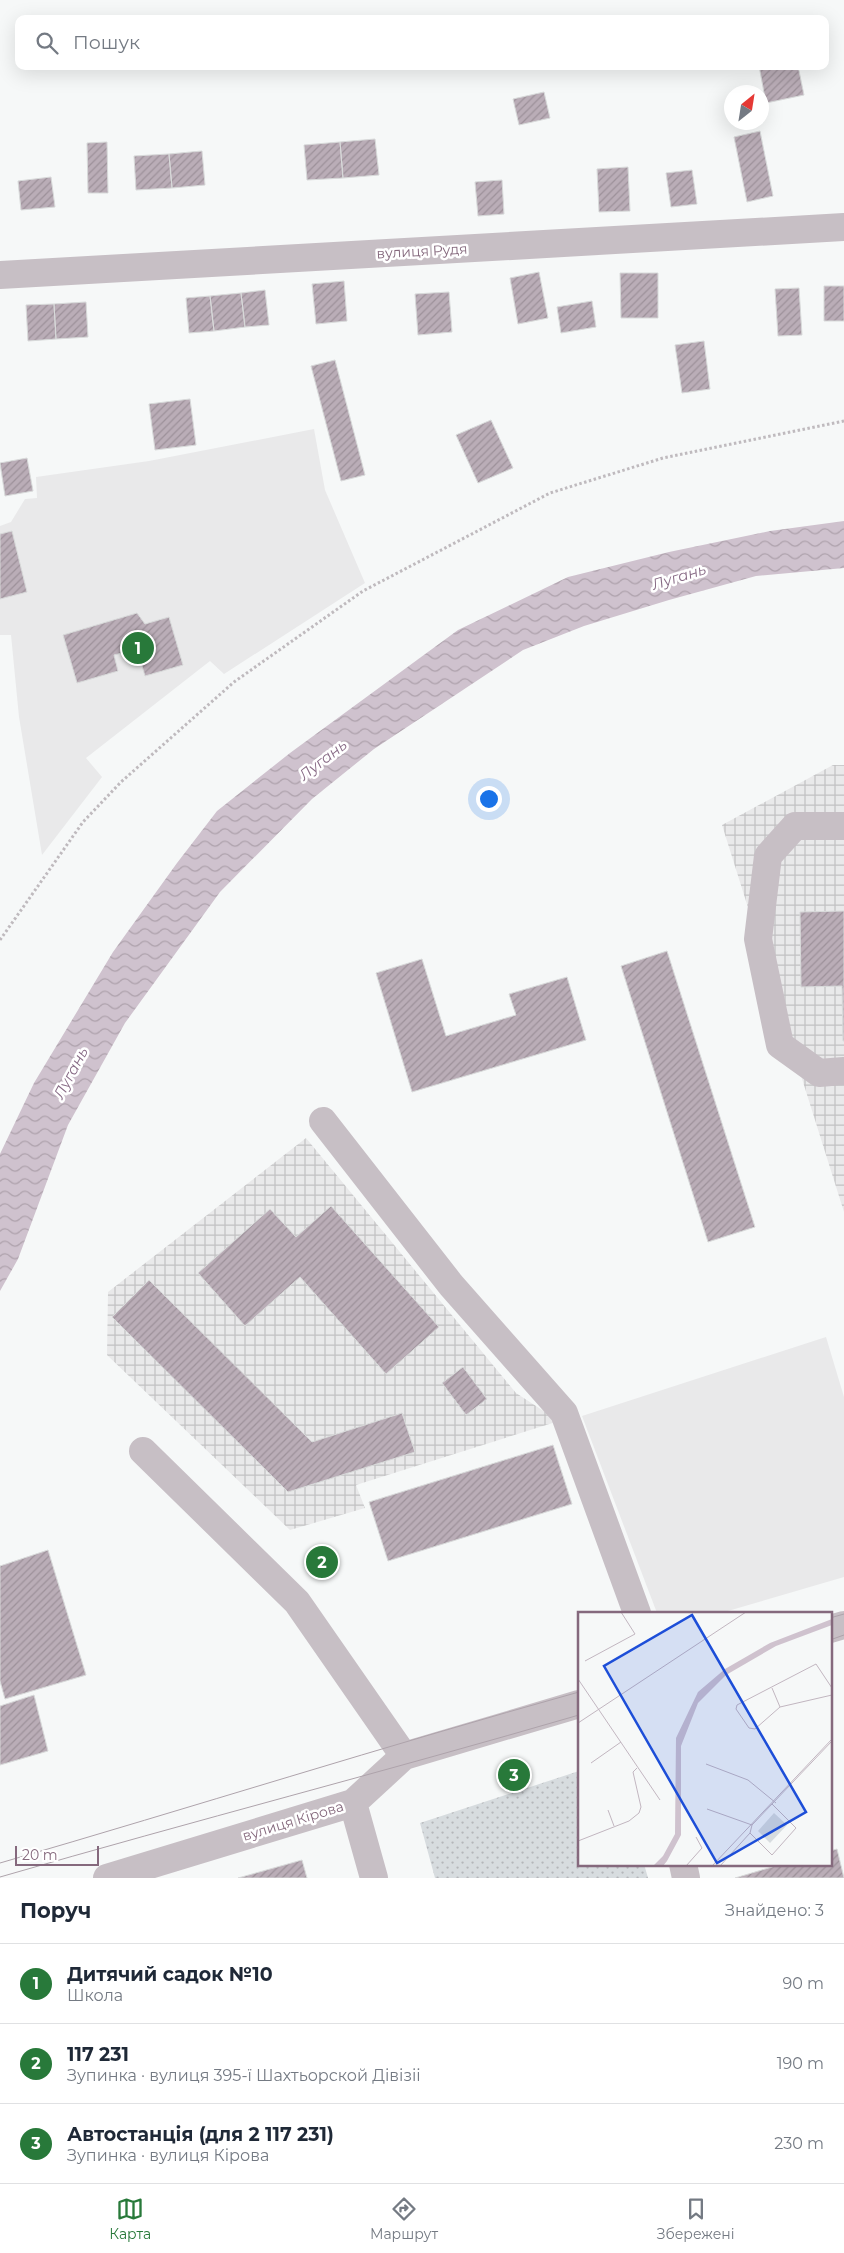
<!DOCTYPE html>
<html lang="uk">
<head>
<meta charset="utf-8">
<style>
	:root { --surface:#fff; --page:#f2f2f3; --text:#1f2937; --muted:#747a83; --line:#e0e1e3; --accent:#28793a }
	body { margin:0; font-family:Montserrat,sans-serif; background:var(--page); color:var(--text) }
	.compass { position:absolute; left:724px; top:85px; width:45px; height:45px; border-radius:50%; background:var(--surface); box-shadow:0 5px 20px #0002; rotate:30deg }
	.scale { position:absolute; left:15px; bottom:12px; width:84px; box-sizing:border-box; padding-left:5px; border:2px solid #85697d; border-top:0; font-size:14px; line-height:18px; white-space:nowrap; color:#85697d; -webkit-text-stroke:4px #fff; paint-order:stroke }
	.you { position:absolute; left:488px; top:798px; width:18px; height:18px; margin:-12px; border:4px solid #fff; border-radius:50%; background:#1a73e8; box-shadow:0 0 0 8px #1a73e833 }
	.badge { display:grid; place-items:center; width:32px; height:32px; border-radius:50%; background:var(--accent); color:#fff; font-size:16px; font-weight:700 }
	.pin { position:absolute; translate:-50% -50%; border:2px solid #fff; box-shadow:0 1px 5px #0006 }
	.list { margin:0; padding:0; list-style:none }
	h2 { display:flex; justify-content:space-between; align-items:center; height:65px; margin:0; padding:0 20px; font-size:21px }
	h2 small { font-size:16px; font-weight:400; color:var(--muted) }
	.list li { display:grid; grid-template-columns:32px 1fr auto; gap:15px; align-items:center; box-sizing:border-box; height:80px; padding:0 20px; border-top:1px solid var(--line) }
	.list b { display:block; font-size:19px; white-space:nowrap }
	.list p { margin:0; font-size:16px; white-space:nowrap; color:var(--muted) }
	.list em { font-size:16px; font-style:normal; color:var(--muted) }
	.icon { flex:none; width:28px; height:28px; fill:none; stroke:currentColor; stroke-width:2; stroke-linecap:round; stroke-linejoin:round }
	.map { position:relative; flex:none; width:844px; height:1878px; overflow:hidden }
	.search { position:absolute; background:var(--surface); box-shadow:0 5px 20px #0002; left:15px; right:15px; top:15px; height:55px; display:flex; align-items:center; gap:12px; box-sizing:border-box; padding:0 18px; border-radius:10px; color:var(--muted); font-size:19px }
	.sheet { height:305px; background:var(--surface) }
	nav { display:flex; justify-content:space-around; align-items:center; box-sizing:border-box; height:70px; border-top:1px solid var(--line); background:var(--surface); font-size:14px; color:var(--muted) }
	nav a { display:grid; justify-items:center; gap:2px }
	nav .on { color:var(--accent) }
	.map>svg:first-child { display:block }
</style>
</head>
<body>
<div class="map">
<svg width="844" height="1878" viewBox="0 0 844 1878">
	<defs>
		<pattern id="industrial-grid" width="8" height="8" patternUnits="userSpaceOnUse" patternTransform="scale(1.25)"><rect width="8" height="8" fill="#e9e9ea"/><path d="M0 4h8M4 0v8" fill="none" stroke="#c2c1c3"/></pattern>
		<pattern id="green-dots" width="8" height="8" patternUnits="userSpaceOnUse" patternTransform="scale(1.25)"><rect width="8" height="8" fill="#d7dcdf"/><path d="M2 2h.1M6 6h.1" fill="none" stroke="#b4b6ba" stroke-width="1.8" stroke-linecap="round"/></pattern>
		<pattern id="water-waves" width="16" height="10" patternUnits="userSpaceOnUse" patternTransform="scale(1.25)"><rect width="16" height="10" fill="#cfc2ce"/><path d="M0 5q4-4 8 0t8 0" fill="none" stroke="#aea2ac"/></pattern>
		<pattern id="building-hatch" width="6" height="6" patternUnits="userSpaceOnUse" patternTransform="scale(1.25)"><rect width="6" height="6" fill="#baadb7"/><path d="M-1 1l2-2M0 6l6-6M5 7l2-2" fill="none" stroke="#9d919a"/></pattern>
	</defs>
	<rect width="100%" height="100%" fill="#f6f8f8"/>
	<!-- built -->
	<path fill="#e9e9ea" d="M314 429 325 490 365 583 224 674 210 661 86 758 102 777 42 855 19 717 11 635H0V526L11 522 25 499 37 498 36 477 149 461Z
		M826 1337 844 1397V1577L721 1613H657L582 1416Z"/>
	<!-- industrial -->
	<path fill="url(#industrial-grid)" d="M833 765H844V1212L722 825Z
		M306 1138 516 1393 559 1421 356 1485 365 1508 290 1530 107 1355 108 1292Z"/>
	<!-- green -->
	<path fill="url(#green-dots)" d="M579 1771V1864H644L648 1878H435L420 1823Z"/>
	<!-- water -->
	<path fill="url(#water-waves)" d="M844 521V568L756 576 669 600 584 626 523 650 374 749 312 799 220 892 125 1023 68 1125 18 1259 0 1291V1154L34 1083 113 952 177 863 217 811 290 753 458 630 568 577 669 552 770 531Z"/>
	<!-- building -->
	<path fill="url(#building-hatch)" stroke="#d8dada" d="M759 66H798L804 95 766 103Z
		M544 92 550 118 519 125 513 99Z
		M760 131 773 196 747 202 734 137Z
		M375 139 379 175 343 178 340 142Z
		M107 142 108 193H88L87 143Z
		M340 142 343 178 307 180 304 145Z
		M202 151 205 185 172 188 169 154Z
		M169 154 172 188 136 190 134 156Z
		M628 167 630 211 599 212 597 169Z
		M692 170 697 204 671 207 666 173Z
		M51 177 55 207 21 210 18 181Z
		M502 180 504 214 478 216 475 182Z
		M539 272 548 318 518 324 510 278Z
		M620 273H658V318H621Z
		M344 281 347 321 316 324 312 284Z
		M824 286H844V321H824Z
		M799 288 802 335 778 336 775 289Z
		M265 290 269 325 245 327 241 293Z
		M449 292 452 332 418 335 415 294Z
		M241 293 245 327 214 331 210 296Z
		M210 296 214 331 189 333 186 298Z
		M592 301 596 327 561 333 557 307Z
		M86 302 88 337 56 339 54 304Z
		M54 304 56 339 28 341 26 305Z
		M704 341 710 389 682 393 675 345Z
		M335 360 365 475 341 481 311 366Z
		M190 399 196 445 155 450 149 404Z
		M491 420 513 468 478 483 456 435Z
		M27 458 33 491 5 496 0 463Z
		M12 531 27 592 0 599V534Z
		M137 613 145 624 169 617 183 665 145 676 137 649 114 655 118 671 77 683 63 635Z
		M844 911V1041H843L842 986 801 987 800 912Z
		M667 951 755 1227 708 1242 621 966Z
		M422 959 446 1036 516 1015 509 994 567 977 586 1040 412 1092 376 973Z
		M331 1206 439 1327 386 1374 300 1277 245 1326 198 1273 270 1209 296 1237Z
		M149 1280 312 1442 402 1413 415 1452 288 1492 112 1317Z
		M463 1367 487 1399 466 1415 442 1383Z
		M553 1445 572 1504 388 1561 369 1502Z
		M48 1550 86 1675 5 1699 0 1681V1566Z
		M34 1695 48 1751 0 1765V1706Z
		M837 1849 844 1878H735L782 1864H830V1851Z
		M302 1860 307 1878H238Z"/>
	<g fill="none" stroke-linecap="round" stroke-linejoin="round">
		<!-- path -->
		<path stroke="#bfbabe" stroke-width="3" stroke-dasharray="2.5 2.5" stroke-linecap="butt" d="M0 940 83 822 121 782 234 682 363 591 550 493 663 458 844 421"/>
		<!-- minor -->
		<path stroke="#c7bfc5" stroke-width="28" d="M0 275 844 227
			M844 826H795L768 856 758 939 780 1045 819 1073 844 1071
			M323 1121 451 1285 564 1413 637 1613
			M143 1451 297 1602 404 1756
			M830 1629 844 1625
			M353 1803 374 1878
			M683 1864 686 1878
			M107 1878 353 1803 404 1756 579 1704"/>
		<!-- tram -->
		<path stroke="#aea3ab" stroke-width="1" d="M830 1618 844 1614
			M830 1640 844 1635
			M0 1863C193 1807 385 1746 579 1692
			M0 1877C193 1821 387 1771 579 1715"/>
	</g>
	<g text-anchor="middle" stroke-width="5" stroke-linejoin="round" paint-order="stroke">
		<!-- street labels -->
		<g font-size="14" fill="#85697d" stroke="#fff">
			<text transform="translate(422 251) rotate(-3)" y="5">вулиця Рудя</text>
			<text transform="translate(293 1821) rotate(-17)" y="5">вулиця Кірова</text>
		</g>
		<!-- water labels -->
		<g font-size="15" font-style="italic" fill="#876a85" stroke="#fff">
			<text transform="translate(679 577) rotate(-17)" y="5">Лугань</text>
			<text transform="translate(323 760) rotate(-38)" y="5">Лугань</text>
			<text transform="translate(71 1073) rotate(-62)" y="5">Лугань</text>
		</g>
	</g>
	<!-- overview -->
	<g transform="translate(578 1612)">
		<rect width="254" height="254" fill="#f6f8f8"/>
		<path d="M196 201 209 213 192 231 180 219Z" fill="#d7dcdf"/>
		<path d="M254 7V13L198 34 148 63 120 91 103 134V223L89 249 85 254H75L85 244 97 222 98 126 120 80 147 57 192 31Z" fill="#cfc2ce"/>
		<path fill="none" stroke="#c2b6c0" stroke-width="1" d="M7 49 57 22 43 0M0 67 82 188M194 76 202 95M254 76 238 52 159 93 158 97 171 116 177 117 202 95 254 83M0 111 168 0M13 151 43 130M128 152 170 168 198 191M129 197 174 213M30 198 36 214M172 221 194 243 218 216 194 192M0 229 51 209 61 201 63 195 55 160 59 156M108 254 124 236 118 225M134 254 254 127M142 254 172 221 174 213 254 129"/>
		<path fill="#1d4ed8" fill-opacity="0.15" stroke="#1d4ed8" stroke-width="2.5" d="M114 3 228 200 139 251 26 54Z"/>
		<rect width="254" height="254" fill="none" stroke="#85697d" stroke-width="2.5"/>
	</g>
</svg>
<svg class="compass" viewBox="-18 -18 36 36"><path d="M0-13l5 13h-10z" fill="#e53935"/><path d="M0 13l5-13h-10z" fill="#747a83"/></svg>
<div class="scale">20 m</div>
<div class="you"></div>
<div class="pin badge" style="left:138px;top:648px">1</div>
<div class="pin badge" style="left:322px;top:1562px">2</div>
<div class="pin badge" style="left:514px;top:1775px">3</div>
<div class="search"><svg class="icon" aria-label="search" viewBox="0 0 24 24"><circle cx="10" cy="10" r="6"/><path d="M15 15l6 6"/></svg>Пошук</div>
</div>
<section class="sheet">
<h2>Поруч<small>Знайдено: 3</small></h2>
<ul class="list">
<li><span class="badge">1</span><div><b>Дитячий садок №10</b><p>Школа</p></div><em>90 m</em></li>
<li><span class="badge">2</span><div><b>117 231</b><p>Зупинка · вулиця 395-ї Шахтьорской Дівізіі</p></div><em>190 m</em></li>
<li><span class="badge">3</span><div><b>Автостанція (для 2 117 231)</b><p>Зупинка · вулиця Кірова</p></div><em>230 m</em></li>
</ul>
</section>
<nav>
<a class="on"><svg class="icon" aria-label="map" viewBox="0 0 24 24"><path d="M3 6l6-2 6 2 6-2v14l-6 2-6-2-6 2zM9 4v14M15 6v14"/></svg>Карта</a>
<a><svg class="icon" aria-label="directions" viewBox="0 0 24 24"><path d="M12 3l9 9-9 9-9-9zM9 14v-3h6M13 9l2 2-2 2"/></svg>Маршрут</a>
<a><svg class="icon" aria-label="saved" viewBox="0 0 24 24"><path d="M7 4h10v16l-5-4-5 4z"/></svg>Збережені</a>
</nav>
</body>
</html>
